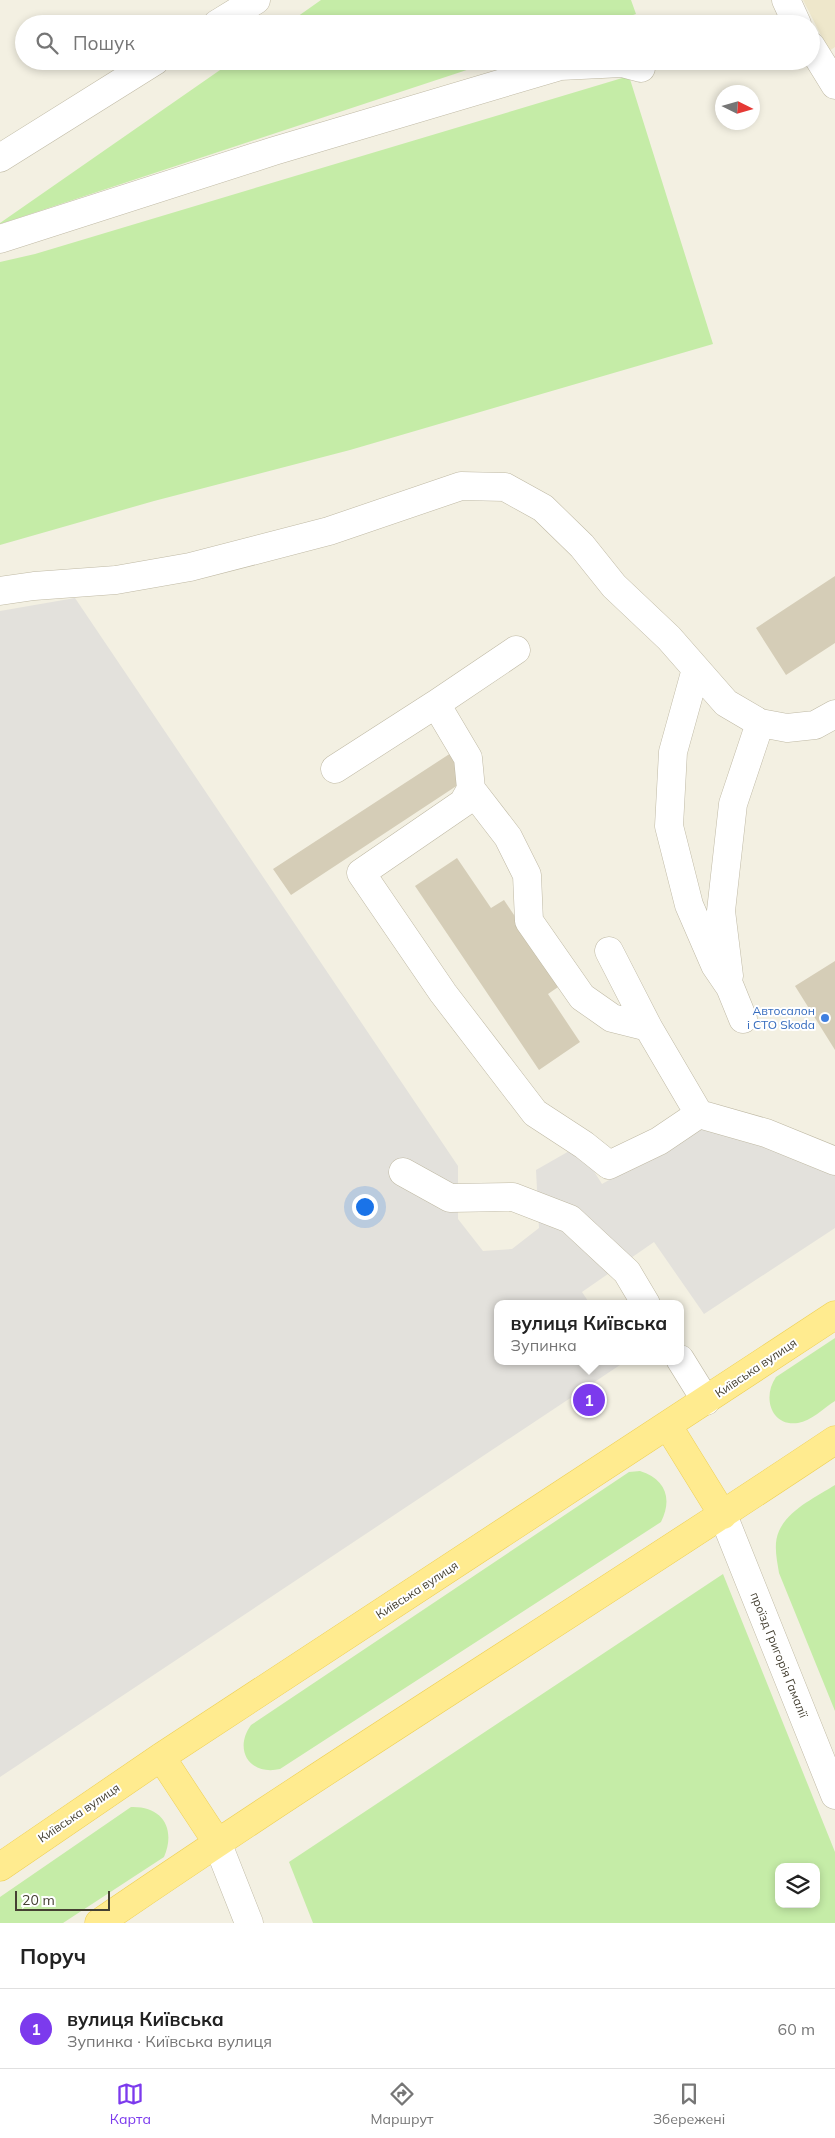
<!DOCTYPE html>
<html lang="uk">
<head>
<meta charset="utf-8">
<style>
	:root { --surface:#fff; --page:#f6f6f6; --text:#222; --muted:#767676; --line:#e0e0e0; --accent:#7c3aed }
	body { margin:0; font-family:Mulish,sans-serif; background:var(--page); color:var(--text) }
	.controls { position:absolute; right:15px; bottom:15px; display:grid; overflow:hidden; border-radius:10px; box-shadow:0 2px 8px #0003 }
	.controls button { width:45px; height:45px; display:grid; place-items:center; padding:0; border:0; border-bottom:1px solid var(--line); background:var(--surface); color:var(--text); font:25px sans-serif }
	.compass { position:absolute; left:715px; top:85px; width:45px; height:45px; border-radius:50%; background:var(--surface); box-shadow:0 2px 8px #0003; rotate:95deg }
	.scale { position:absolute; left:15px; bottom:12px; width:95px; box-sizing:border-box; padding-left:5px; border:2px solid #454032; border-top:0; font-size:14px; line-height:18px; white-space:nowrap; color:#454032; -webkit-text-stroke:4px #fff; paint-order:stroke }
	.you { position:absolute; left:364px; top:1206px; width:18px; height:18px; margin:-12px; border:4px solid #fff; border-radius:50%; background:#1a73e8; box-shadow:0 0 0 8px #1a73e833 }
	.badge { display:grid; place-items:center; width:32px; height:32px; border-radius:50%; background:var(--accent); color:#fff; font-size:16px; font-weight:700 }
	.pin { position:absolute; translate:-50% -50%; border:2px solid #fff; box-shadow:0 1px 5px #0006 }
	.popup { position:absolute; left:494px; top:1300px; width:190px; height:65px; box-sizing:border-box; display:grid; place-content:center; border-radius:10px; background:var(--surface); filter:drop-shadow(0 1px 4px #0005); font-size:16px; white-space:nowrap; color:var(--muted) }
	.popup b { font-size:19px; color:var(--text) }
	.popup::after { content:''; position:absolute; left:50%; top:100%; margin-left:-10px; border:10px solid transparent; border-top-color:var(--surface) }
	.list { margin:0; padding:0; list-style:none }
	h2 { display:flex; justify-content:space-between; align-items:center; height:65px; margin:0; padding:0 20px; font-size:21px }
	h2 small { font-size:16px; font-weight:400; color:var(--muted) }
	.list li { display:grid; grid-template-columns:32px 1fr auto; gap:15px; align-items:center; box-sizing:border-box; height:80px; padding:0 20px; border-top:1px solid var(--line) }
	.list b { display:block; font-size:19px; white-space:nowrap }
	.list p { margin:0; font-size:16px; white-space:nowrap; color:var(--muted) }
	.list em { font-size:16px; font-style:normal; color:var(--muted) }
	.icon { flex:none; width:28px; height:28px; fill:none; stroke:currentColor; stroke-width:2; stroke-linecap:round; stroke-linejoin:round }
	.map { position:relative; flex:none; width:835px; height:1923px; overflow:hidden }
	.search { position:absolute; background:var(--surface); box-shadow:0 2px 8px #0003; left:15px; right:15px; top:15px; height:55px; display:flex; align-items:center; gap:12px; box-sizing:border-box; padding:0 18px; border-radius:28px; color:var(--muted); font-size:19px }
	.sheet { height:145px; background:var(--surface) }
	nav { display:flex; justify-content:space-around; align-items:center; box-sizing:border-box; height:70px; border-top:1px solid var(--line); background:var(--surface); font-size:14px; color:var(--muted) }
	nav a { display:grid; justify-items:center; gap:2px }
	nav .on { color:var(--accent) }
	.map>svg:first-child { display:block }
</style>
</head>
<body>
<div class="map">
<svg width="835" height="1923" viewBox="0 0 835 1923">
	<rect width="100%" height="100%" fill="#f3f0e2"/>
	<!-- education -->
	<path fill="#eee7cb" d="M803 0H835V47L829 51Z"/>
	<!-- green -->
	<path fill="#c5eca7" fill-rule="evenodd" d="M321 0H631L636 14 607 24H287Z
		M233 61H494L0 224V223Z
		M629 76 713 344 350 450 154 501 0 545V262L35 254Z
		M835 1338V1401C824 1408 811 1421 798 1423 771 1427 762 1397 776 1377Z
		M640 1471C665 1479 673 1498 661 1522L280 1769C250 1776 233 1750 251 1725L629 1472Z
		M835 1485V1711L779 1573C777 1560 773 1544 779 1531 788 1510 816 1497 835 1485Z
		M723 1574 835 1852V1923H313L289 1862ZM779 1867H816V1904H779Z
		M131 1807C163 1806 176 1829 164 1857L63 1923H0V1897Z"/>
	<!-- parking -->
	<path fill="#e3e1dc" d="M75 598 458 1166V1219L483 1251 512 1249 539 1228 536 1170 578 1146 602 1184 709 1123 835 1172V1228L704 1314 654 1242 582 1292 590 1304H498V1361H626L0 1777V611Z"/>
	<!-- building -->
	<path fill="#d5cdb7" d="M835 576V643L786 675 756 628Z
		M451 753 467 779 291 895 273 869Z
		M457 858 491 908 504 900 561 985 548 994 580 1042 539 1070 415 886Z
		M835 961V1050L795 986Z"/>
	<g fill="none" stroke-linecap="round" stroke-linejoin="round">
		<defs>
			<path id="minor" d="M786 0 797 24
				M217 24 256 0
				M811 46 835 85
				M0 158 155 61
				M0 239 274 151 560 66 622 63 641 68
				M0 591 34 586 116 580 190 567 329 531 461 486 505 487 543 508 582 546 614 586 669 638 726 703 760 723 787 728 815 725 835 714
				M696 669 673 752 669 826 689 905 715 965 730 987 743 1019
				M436 704 516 650
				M335 769 436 704 468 758 471 789 463 803 361 873 443 993 535 1113 584 1145 609 1165 659 1141 699 1114 766 1133 835 1161
				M471 789 508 837 527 875 529 921 582 997 612 1018 648 1027 699 1114
				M609 951 648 1027
				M729 976 721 911 733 804 760 723
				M403 1172 450 1198 513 1197 570 1219 627 1272 646 1304
				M680 1359 706 1401
				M723 1515 835 1795
				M217 1842 249 1923"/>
			<path id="major" d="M668 1426 723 1515
				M161 1757 217 1842
				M0 1867 161 1757 835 1315
				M99 1923C341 1757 591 1603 835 1440"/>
		</defs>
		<!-- minor casing -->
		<use href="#minor" stroke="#bfb9a4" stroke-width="29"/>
		<!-- major casing -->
		<use href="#major" stroke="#eed055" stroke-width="29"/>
		<!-- minor -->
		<use href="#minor" stroke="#fff" stroke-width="28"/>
		<!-- major -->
		<use href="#major" stroke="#ffeb8f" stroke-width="28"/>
	</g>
	<!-- markers -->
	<circle fill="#3f7fe0" stroke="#fff" stroke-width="2" cx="825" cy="1018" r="5"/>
	<g text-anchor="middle" stroke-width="4" stroke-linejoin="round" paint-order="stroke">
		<!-- shop labels -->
		<g font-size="12" fill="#366cbe" stroke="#fff" text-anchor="end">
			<text x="815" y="1015">Автосалон<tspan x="815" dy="14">і СТО Skoda</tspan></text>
		</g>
		<!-- street labels -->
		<g font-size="12" fill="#454032" stroke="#fff">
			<text transform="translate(756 1368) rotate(-34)" y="4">Київська вулиця</text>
			<text transform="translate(417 1590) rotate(-33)" y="4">Київська вулиця</text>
			<text transform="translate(779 1655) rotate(68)" y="4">проїзд Григорія Гамалії</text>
			<text transform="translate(79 1813) rotate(-34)" y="4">Київська вулиця</text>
		</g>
	</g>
</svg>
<div class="controls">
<button><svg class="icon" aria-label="layers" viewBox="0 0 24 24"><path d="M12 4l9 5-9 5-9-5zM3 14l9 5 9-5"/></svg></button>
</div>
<svg class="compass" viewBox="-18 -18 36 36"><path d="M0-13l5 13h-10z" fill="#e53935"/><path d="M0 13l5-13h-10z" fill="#767676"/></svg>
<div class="scale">20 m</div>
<div class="you"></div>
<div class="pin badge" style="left:589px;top:1400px">1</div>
<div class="popup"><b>вулиця Київська</b>Зупинка</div>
<div class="search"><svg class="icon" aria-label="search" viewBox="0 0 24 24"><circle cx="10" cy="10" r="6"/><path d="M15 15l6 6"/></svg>Пошук</div>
</div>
<section class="sheet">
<h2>Поруч<small></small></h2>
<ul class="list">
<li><span class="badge">1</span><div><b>вулиця Київська</b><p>Зупинка · Київська вулиця</p></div><em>60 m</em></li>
</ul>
</section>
<nav>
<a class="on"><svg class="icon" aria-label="map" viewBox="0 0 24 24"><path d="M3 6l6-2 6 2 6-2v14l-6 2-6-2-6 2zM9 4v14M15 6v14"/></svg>Карта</a>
<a><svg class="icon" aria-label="directions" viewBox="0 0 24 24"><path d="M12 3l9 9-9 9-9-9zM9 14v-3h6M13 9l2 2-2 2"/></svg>Маршрут</a>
<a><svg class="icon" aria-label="saved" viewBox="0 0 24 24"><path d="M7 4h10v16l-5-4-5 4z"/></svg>Збережені</a>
</nav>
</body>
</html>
